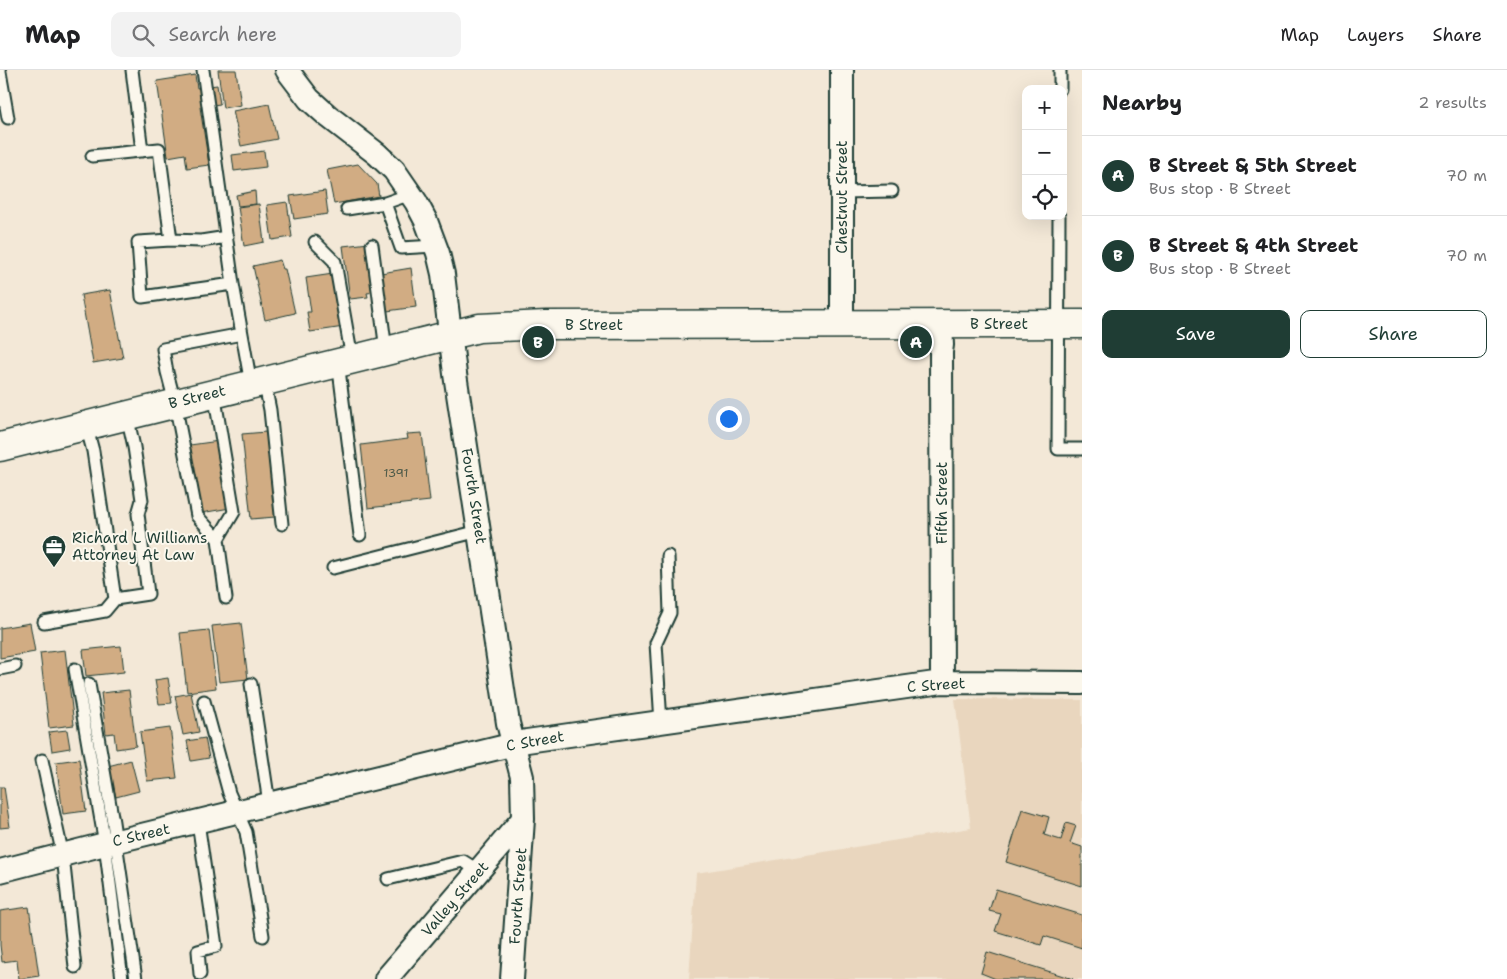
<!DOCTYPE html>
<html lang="en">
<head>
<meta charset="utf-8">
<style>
	:root { --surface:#fff; --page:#f2f2f2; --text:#202124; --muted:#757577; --line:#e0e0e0; --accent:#1f3d34 }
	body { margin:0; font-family:"Shantell Sans",sans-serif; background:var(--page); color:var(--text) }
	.controls { position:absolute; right:15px; top:15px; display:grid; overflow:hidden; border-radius:10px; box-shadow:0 5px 20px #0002 }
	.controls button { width:45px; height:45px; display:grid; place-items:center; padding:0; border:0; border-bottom:1px solid var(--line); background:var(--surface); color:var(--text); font:25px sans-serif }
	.you { position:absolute; left:728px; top:348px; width:18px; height:18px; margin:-12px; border:4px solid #fff; border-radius:50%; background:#1a73e8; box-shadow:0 0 0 8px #1a73e833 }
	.badge { display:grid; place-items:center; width:32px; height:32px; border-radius:50%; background:var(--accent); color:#fff; font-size:16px; font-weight:700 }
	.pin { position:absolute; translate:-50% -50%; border:2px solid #fff; box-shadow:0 1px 5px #0006 }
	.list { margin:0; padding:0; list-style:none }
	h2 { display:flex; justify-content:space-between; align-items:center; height:65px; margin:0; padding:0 20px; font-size:21px }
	h2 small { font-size:16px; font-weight:400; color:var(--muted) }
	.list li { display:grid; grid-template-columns:32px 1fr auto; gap:15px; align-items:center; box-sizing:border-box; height:80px; padding:0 20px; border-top:1px solid var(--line) }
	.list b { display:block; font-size:19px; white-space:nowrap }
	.list p { margin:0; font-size:16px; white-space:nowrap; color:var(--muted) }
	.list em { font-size:16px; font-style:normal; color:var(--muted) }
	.actions { display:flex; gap:10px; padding:15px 20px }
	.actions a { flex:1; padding:11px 0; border:1px solid var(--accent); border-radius:10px; text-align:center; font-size:18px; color:var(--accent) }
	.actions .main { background:var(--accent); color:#fff }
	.icon { flex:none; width:28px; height:28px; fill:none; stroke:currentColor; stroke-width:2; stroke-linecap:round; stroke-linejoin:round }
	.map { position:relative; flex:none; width:1082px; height:909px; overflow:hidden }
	header { display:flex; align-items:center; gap:30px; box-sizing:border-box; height:70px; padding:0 25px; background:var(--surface); border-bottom:1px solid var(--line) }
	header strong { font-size:24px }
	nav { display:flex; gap:28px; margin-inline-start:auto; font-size:18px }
	.search { width:350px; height:45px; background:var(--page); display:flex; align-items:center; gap:12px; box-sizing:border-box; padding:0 18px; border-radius:10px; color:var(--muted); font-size:19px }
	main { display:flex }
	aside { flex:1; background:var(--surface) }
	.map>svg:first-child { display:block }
</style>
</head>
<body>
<header>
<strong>Map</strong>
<div class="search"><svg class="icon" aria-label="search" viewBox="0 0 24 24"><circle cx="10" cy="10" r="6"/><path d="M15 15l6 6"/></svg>Search here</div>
<nav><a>Map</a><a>Layers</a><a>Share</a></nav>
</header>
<main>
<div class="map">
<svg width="1082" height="909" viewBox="0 0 1082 909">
	<rect width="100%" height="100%" fill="#f3e8d7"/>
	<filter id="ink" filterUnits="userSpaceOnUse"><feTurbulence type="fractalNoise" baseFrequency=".02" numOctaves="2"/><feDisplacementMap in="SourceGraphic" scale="10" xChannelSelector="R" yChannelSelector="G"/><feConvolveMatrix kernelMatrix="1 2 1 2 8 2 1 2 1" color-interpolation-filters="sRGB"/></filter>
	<g filter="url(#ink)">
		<!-- built -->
		<path fill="#e9d6be" d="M955 629 1082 630V909H689L696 803 971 758Z"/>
		<!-- building -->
		<path fill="#d1ac83" stroke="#1f3d34" d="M218 0H236L241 35 223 38Z
			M195 5 197 18 217 15 220 34 200 37 209 95 187 98 185 84 168 87 157 11Z
			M269 34 277 69 241 76 233 41Z
			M264 81 266 97 234 101 232 85Z
			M358 94 377 114 379 126 334 134 327 100Z
			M255 121 256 134 238 136 236 125Z
			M325 121 328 144 294 149 290 126Z
			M287 132 292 167 272 170 267 135Z
			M259 134 264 172 244 176 238 137Z
			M369 173 375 222 367 223 368 227 350 229 343 176Z
			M280 190 283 199H285L295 243 265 250 253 196Z
			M411 198 416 237 387 241 381 203Z
			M333 204 344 257 310 262 307 242H311L306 208Z
			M110 220 123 288 93 293 81 225Z
			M266 362 275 447 251 449 242 364Z
			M422 363 430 431 368 438 361 375 408 369 407 364Z
			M219 371 230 438 201 443 190 375Z
			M30 553 35 582 0 588V558Z
			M241 553 248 609 219 612 212 556Z
			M209 560 216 618 187 622 180 563Z
			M121 576 124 602 86 606 83 580Z
			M65 580 74 655 49 658 40 583Z
			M168 608 172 633 159 634 155 610Z
			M129 620 136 676 116 679 114 663 106 664 101 623Z
			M191 623 199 662 183 665 175 626Z
			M170 658 177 708 147 711 140 662Z
			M67 660 70 678 52 681 49 662Z
			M205 668 209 688 191 691 187 671Z
			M79 689 86 741 63 744 56 692Z
			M131 690 139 721 116 727 108 696Z
			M0 717H4L10 757 0 758Z
			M1022 739 1049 747 1044 765 1061 770 1066 753 1076 756 1070 773 1082 777V816L1006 792Z
			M996 819 1082 845V878L1044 866 1041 875 995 861 1001 844 989 841Z
			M29 837 39 906 19 909 17 890 2 892 0 875V841Z
			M987 882 1073 909H996L981 903Z"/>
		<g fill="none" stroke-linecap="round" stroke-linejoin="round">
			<defs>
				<path id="lane" d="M132 0 142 81
					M203 0 233 214
					M0 2 8 48
					M1060 19V0
					M92 86 159 79 171 170 138 172 142 227 233 214 251 314
					M842 122 892 121
					M385 133 411 124
					M347 139 385 133 401 178 435 176
					M1059 146 1058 379H1082
					M171 170 201 171 227 167
					M315 172 335 192 352 289
					M372 175 386 280
					M338 292 360 465
					M264 310 270 340 282 454
					M214 323 234 442 218 469
					M333 498 479 461
					M226 528 218 469 197 446 175 333 167 302 163 279 242 264
					M115 529 148 524 138 444 142 430 134 377 127 345
					M44 552 105 541 115 529 93 381 86 355
					M0 599 15 596
					M75 599 105 774 122 909
					M89 614 113 752 136 909
					M251 614 269 733
					M204 631 229 723 246 762 263 866
					M661 653 656 573 670 543 668 486
					M42 690 63 786 75 897
					M198 752 216 876 198 881 200 904
					M388 809 463 791 479 801"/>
				<path id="street" d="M287 0 309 29 328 46 377 84 394 100 416 132 426 151 438 183 443 204 455 304 508 653 522 707 523 749 512 909
					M941 254 942 275 941 282 942 612
					M842 255V0
					M0 801 105 774 527 671 942 612 1082 613
					M386 909 523 749"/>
				<path id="secondary" d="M0 377 479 258 546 255 1082 254"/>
			</defs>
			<!-- lane casing -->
			<use href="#lane" stroke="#1f3d34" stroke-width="15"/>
			<!-- street casing -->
			<use href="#street" stroke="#1f3d34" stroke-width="26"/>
			<!-- secondary casing -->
			<use href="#secondary" stroke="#1f3d34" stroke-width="31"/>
			<!-- lane -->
			<use href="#lane" stroke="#fbf7ec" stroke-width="11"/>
			<!-- street -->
			<use href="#street" stroke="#fbf7ec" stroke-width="22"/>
			<!-- secondary -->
			<use href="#secondary" stroke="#fbf7ec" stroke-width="28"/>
		</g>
	</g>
	<!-- icons -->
	<defs>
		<symbol id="office-pin" viewBox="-11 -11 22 30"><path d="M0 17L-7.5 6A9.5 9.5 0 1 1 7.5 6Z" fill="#1f3d34" stroke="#fbf7ec"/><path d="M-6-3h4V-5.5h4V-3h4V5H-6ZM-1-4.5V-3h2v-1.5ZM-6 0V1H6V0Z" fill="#fff"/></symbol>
	</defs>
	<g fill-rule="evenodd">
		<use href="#office-pin" x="40" y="463" width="28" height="38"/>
	</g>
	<g text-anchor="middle" stroke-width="4" stroke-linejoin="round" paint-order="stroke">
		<!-- number labels -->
		<g font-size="12" fill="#4c5948">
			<text x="396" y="407">1391</text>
		</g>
		<!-- street labels -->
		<g font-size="15" fill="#1f3d34" stroke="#fbf7ec">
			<text transform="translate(842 127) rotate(-90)" y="5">Chestnut Street</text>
			<text x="999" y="259">B Street</text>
			<text x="594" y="260">B Street</text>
			<text transform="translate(197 327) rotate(-14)" y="5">B Street</text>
			<text transform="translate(474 426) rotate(81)" y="5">Fourth Street</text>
			<text transform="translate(942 433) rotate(-90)" y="5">Fifth Street</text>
			<text transform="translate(936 615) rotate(-4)" y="5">C Street</text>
			<text transform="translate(535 671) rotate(-10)" y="5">C Street</text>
			<text transform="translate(141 765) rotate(-13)" y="5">C Street</text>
			<text transform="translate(518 826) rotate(-86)" y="5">Fourth Street</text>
			<text transform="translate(455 829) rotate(-49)" y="5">Valley Street</text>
		</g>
		<!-- poi labels -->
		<g font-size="15" fill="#1f3d34" stroke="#fbf7ec" text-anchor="start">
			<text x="72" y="473">Richard L Williams<tspan x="72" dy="17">Attorney At Law</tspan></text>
		</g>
	</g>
</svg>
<div class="controls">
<button>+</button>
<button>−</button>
<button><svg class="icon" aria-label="locate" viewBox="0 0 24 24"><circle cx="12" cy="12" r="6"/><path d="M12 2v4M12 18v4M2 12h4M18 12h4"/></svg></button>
</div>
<div class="you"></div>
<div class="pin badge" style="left:916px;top:272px">A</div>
<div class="pin badge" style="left:538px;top:272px">B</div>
</div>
<aside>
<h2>Nearby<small>2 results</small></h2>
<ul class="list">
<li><span class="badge">A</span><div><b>B Street &amp; 5th Street</b><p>Bus stop · B Street</p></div><em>70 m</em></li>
<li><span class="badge">B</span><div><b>B Street &amp; 4th Street</b><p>Bus stop · B Street</p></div><em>70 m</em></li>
</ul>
<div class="actions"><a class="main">Save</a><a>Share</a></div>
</aside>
</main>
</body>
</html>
